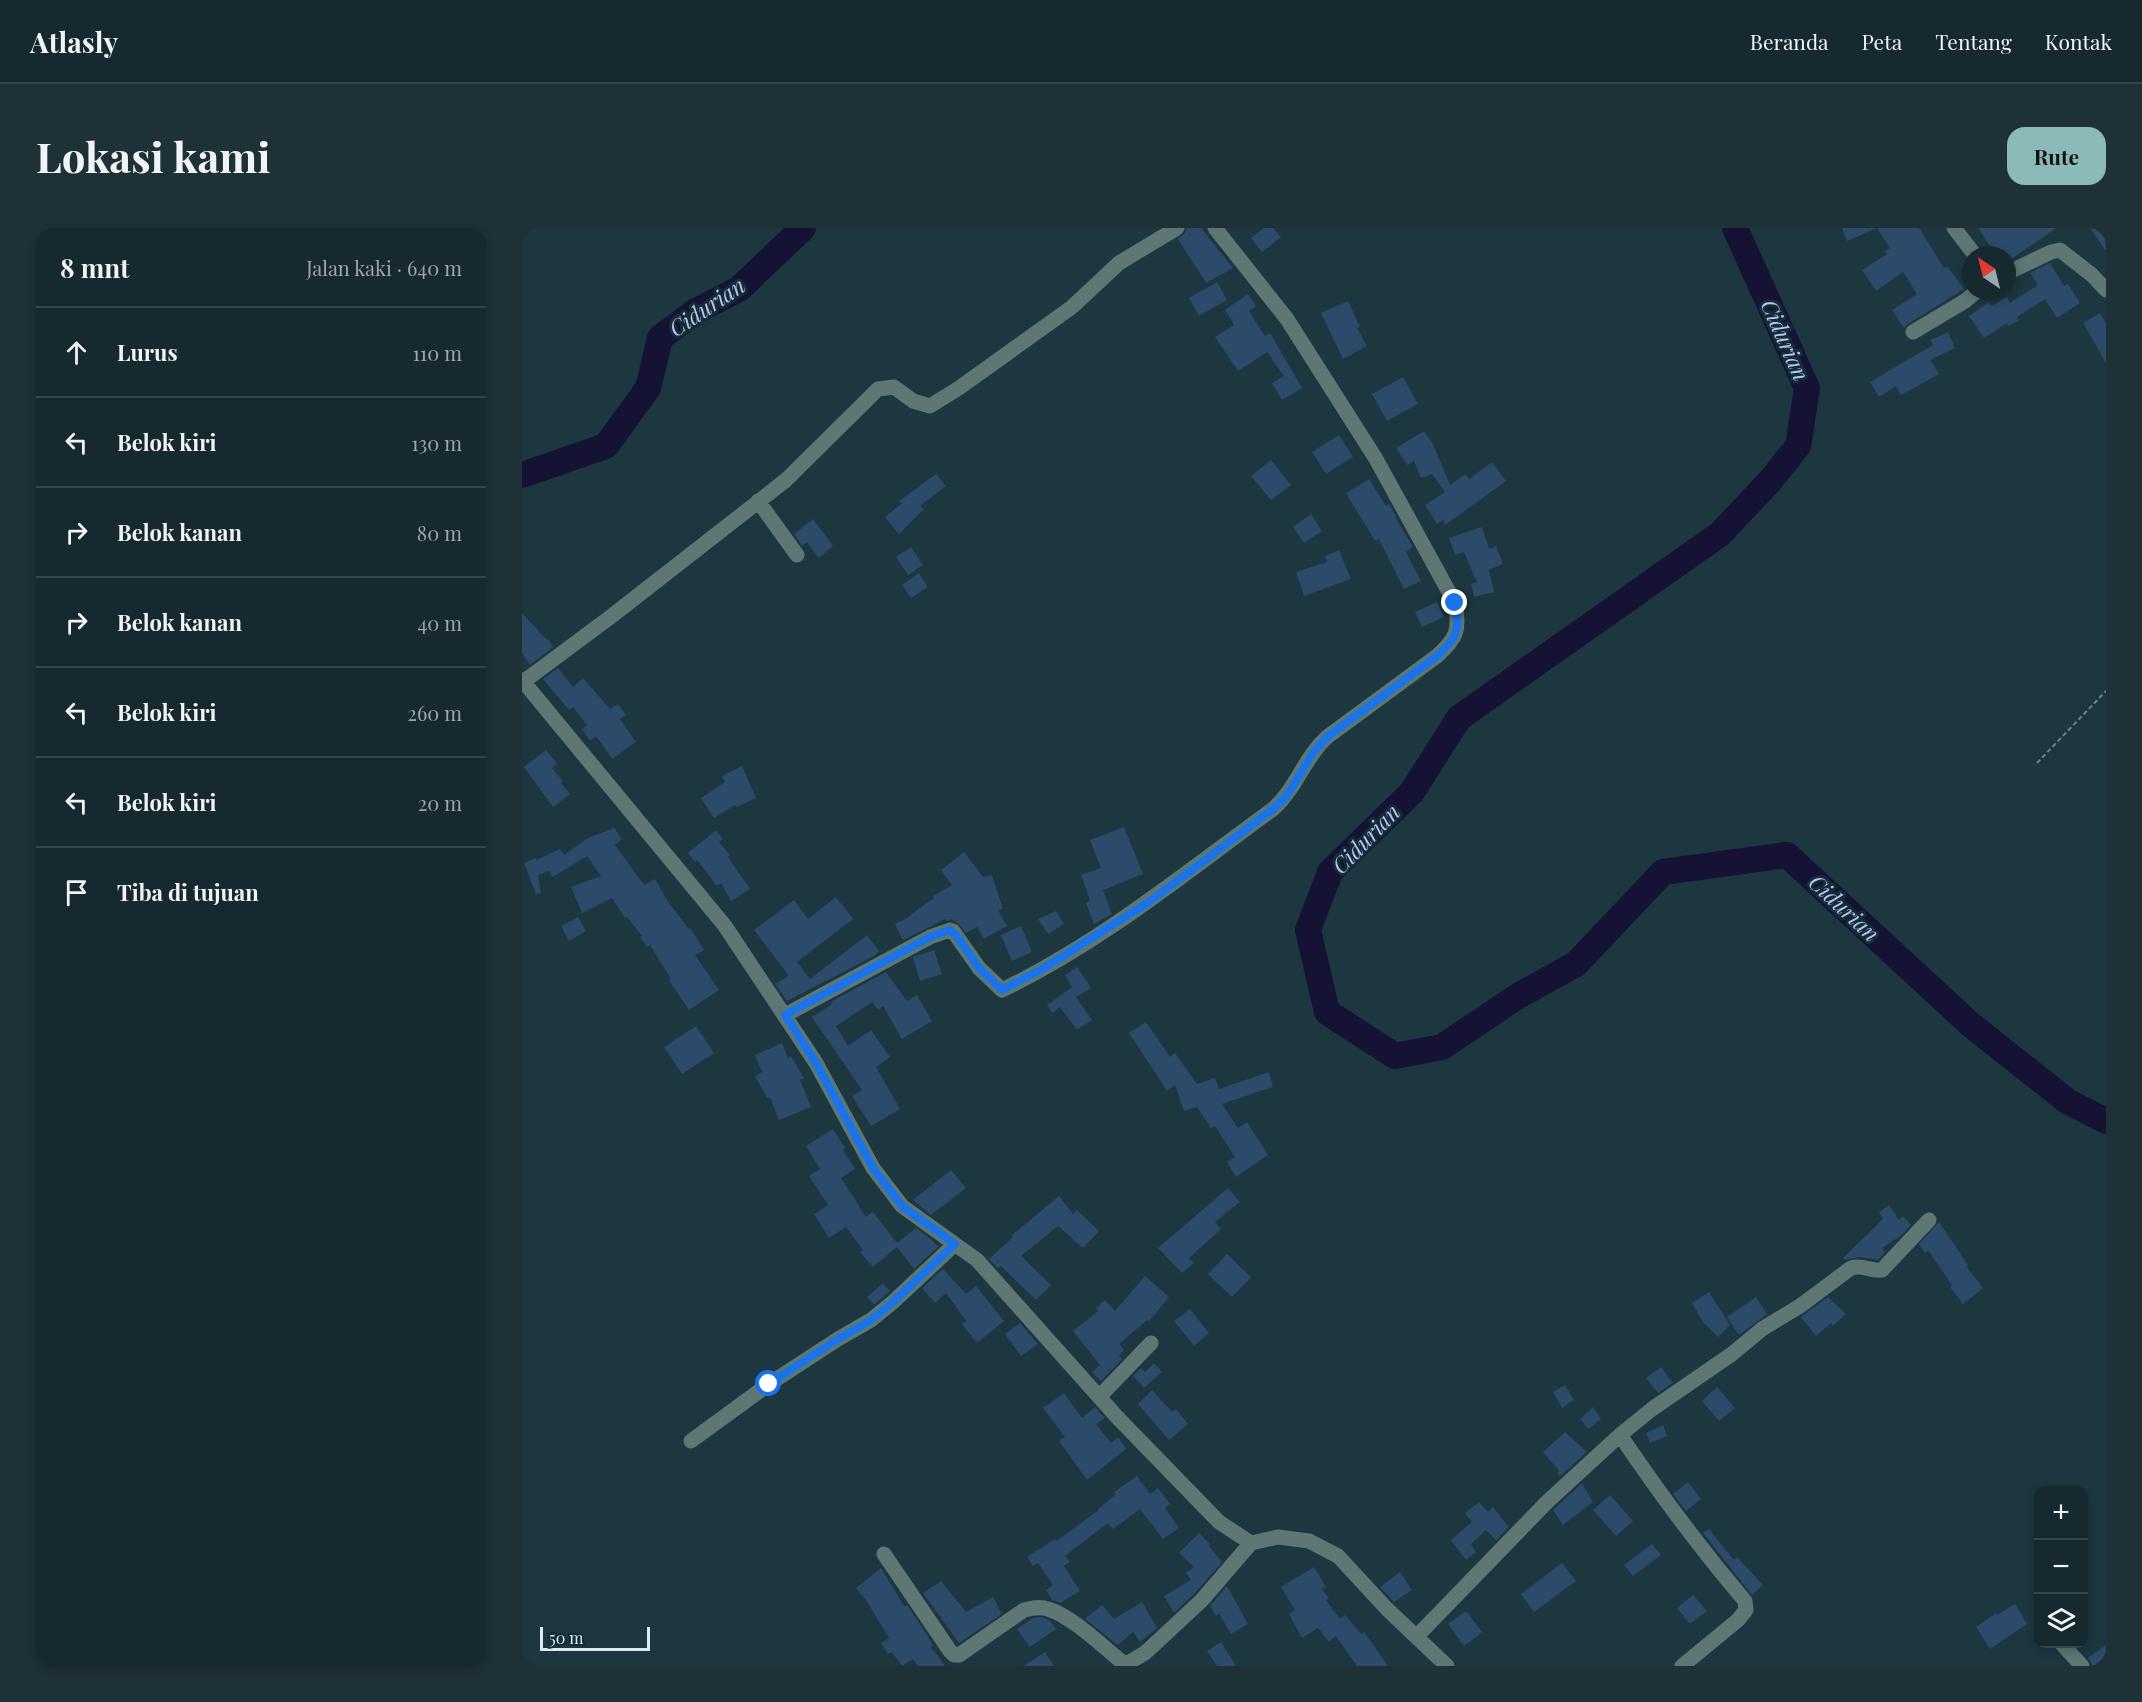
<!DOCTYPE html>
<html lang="id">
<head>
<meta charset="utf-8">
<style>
	:root { --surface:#15292f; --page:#1e3137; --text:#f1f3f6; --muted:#9da6aa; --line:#34454b; --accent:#8bbbb9 }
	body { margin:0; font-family:"Playfair Display",serif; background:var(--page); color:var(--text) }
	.controls { position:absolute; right:18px; bottom:18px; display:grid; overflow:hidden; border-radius:12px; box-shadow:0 3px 9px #0003 }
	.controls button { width:54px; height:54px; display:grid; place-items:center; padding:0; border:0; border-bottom:2px solid var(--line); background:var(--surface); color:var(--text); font:30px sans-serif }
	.compass { position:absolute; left:1440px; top:18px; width:54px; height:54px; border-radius:50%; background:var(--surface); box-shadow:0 3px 9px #0003; rotate:325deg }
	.scale { position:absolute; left:18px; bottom:15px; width:110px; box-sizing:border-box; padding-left:6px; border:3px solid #dbebf0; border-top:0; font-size:16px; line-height:21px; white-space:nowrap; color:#dbebf0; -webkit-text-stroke:4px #122d35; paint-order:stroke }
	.stop { position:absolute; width:18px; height:18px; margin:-14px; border:4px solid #1a73e8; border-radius:50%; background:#fff }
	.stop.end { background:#1a73e8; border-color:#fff; box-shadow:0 2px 6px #0008 }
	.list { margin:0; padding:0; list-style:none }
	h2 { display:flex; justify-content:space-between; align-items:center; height:78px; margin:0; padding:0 24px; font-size:26px }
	h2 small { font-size:20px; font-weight:400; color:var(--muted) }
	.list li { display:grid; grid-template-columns:39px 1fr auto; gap:18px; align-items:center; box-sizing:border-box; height:90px; padding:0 24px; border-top:2px solid var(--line) }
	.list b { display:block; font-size:22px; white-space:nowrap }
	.list em { font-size:20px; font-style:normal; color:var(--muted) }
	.icon { flex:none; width:33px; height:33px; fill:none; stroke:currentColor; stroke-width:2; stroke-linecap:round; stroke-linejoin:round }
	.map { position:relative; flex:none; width:1584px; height:1438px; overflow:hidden; border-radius:18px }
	header { display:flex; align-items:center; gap:36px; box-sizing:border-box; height:84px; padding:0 30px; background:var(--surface); border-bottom:2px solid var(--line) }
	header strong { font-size:28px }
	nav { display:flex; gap:33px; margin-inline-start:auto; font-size:21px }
	.intro { display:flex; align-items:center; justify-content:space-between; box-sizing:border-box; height:144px; padding:0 36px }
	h1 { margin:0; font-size:42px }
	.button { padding:15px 27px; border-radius:18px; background:var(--accent); color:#111; font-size:21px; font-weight:700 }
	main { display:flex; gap:36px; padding:0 36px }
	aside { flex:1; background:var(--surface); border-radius:18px; box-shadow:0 3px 9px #0003 }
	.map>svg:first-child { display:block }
</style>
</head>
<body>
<header>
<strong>Atlasly</strong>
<nav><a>Beranda</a><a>Peta</a><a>Tentang</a><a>Kontak</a></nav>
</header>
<div class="intro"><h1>Lokasi kami</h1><a class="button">Rute</a></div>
<main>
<aside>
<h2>8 mnt<small>Jalan kaki · 640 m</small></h2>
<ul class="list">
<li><svg class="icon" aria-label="ahead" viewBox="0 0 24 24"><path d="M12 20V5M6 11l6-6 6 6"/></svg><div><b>Lurus</b></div><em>110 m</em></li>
<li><svg class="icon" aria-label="left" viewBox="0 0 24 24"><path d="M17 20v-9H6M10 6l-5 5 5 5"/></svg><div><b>Belok kiri</b></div><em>130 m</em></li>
<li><svg class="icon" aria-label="right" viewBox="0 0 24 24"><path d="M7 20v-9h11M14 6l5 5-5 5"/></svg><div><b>Belok kanan</b></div><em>80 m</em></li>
<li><svg class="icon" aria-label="right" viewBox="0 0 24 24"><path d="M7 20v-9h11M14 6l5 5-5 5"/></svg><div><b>Belok kanan</b></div><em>40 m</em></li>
<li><svg class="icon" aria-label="left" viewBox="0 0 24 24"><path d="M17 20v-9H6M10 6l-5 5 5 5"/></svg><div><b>Belok kiri</b></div><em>260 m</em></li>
<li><svg class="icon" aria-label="left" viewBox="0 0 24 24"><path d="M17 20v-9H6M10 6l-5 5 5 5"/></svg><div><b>Belok kiri</b></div><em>20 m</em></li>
<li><svg class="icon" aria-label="arrive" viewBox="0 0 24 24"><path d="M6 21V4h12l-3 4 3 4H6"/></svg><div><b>Tiba di tujuan</b></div></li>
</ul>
</aside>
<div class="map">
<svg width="1584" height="1438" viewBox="0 0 1584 1438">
	<rect width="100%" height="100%" fill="#1c373f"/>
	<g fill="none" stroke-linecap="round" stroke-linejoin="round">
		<!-- river -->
		<path stroke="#151235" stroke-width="26" d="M1213 0 1285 160 1276 218 1248 253 1198 306 937 490 890 564 808 644 786 702 805 784 873 828 920 819 996 768 1054 736 1141 644 1265 627 1448 796 1545 873 1584 893
			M0 247 84 218 126 160 138 110 174 83 217 61 281 0"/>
	</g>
	<!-- building -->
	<path fill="#2c4a6a" d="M665 0H679L711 40 684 55 656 11 663 5Z
		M742 0H751L759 9 740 24 729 10Z
		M1320 0H1355L1325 13Z
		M1355 0H1397L1422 40 1425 38 1442 61 1386 96 1382 100 1370 82 1395 66 1381 44 1354 63 1340 42 1365 26 1363 23 1368 20Z
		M1456 0H1534L1485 34V27H1479L1475 22 1472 24Z
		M1568 0H1584V23Z
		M1528 35 1542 58 1546 56 1558 75 1535 90 1523 71 1495 89 1497 93 1486 98 1485 95 1462 110 1447 88 1467 74 1469 78 1485 69 1488 75 1516 57 1508 45Z
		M695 54 705 72 677 88 667 70Z
		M726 66 734 78 727 83 743 108 748 105 780 160 760 172 750 155 762 148 745 124 716 143 693 109 712 97 703 82Z
		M826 73 838 99 835 100 845 118 821 131 799 85Z
		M1578 85 1584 95V135L1561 95Z
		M1426 104 1433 120 1408 132 1417 146 1379 167 1374 158 1357 169 1348 154 1411 117 1408 112Z
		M881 149 896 176 865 193 850 166Z
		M902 203 911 216 928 257 944 246 947 251 970 234 984 253 923 297 921 292 915 296 903 277 923 264 910 246 899 250 892 233 885 237 874 220Z
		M817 207 831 229 804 246 790 224Z
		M749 232 769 257 749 272 729 248Z
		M414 246 424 258 398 278 402 281 377 306 363 289 380 275 377 273Z
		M847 251 864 278 867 276 874 288 873 289 891 319 884 324 899 353 882 361 857 311 853 313 824 265Z
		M789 286 800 303 782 315 771 299Z
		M291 291 311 318 297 330 285 314 280 318 272 306Z
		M960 299 967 321 974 318 981 336 967 342 972 364 952 369 949 356 955 354 942 324 933 327 927 310Z
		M389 319 401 337 386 347 374 329Z
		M817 322 829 351 782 368 774 344 805 334 803 328Z
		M397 345 406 359 389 370 380 357Z
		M915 374 922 389 900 399 893 384Z
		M0 385 25 412 26 411 31 419 8 437 0 425Z
		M36 440 51 459 61 450 88 481 96 476 104 487 98 491 114 514 90 531 74 508 68 513 60 501 65 497 51 479 47 482 21 451Z
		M24 522 35 536 30 540 41 553 39 555 48 566 31 579 2 539Z
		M220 538 234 570 215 579 213 577 192 590 179 570 203 554 200 548Z
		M602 599 621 646 581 662 590 686 572 696 564 675 567 673V669L559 647 579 640 568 612Z
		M92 600 100 611 93 617 122 657 133 651 147 675 167 701 168 700 182 722 173 727 197 762 167 782 147 752 149 751 128 717 125 719 118 709 120 708 105 689 103 690 90 670 60 685 49 659 79 648 65 628 31 649 27 643 16 647 19 665 14 666 2 635 14 630V632L38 621 42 627 66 610Z
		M194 602 201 611 197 614 208 627 206 629 228 661 209 673 199 655 195 658 175 632 173 634 166 625Z
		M442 624 461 649 470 647 481 681 476 682 485 698 462 711 455 699 444 705 435 694 429 691 425 693 424 691 381 712 373 696 389 688 388 687 412 670 411 668 430 657 419 642Z
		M314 669 331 691 275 734 288 751 345 707 357 723 352 728 265 773 253 756 267 748 232 702 272 672 286 691Z
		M534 683 542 696 526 706 516 691Z
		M56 689 64 703 47 713 39 698Z
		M499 698 510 724 490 733 479 707Z
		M412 722 420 746 398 753 391 729Z
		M555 739 569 760 554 769 570 792 555 802 538 779 530 785 525 777 550 759 543 747Z
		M364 744 385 773 395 767 410 793 380 811 361 778 356 782 350 774 314 798 326 818 349 802 368 829 354 839 378 881 349 898 330 868 340 862 290 789 309 777 310 773Z
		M624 794 648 829 653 825 675 856 693 850 697 861 747 844 751 859 700 876 716 900 725 894 746 927 714 949 705 934 713 929 693 898 689 900 675 879 662 883 653 857 645 863 607 805Z
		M174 798 192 825 160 846 142 819Z
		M260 815 266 830 269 828 282 850 278 852 289 879 257 892 248 869 245 870 233 848 240 844 233 827Z
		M311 901 323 920 321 922 333 941 319 950 344 989 351 984 375 1015 394 1000 410 1012 416 1019 392 1041 375 1019 351 1039 338 1024 341 1022 324 999 307 1010 292 986 306 977 287 948 298 941 284 918Z
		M429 942 444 960 409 987 391 972Z
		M706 960 718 974 693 994 699 1001 667 1030 672 1035 660 1045 636 1020Z
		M537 968 551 986 555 982 577 1003 561 1020 536 998 499 1028 529 1057 514 1072 479 1038 476 1040 467 1031 491 1009 490 1007Z
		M1367 977 1377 992 1381 988 1389 997 1380 1007 1360 1020 1363 1024 1356 1032 1337 1029 1323 1032 1321 1030 1361 991 1357 984Z
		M1417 994 1446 1037 1444 1038 1461 1060 1441 1076 1428 1059 1430 1057 1406 1022 1403 1025 1397 1016Z
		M705 1026 729 1049 710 1069 686 1046Z
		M421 1041 444 1066 454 1058 482 1093 455 1115 440 1096 444 1093 424 1065 413 1075 400 1060Z
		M623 1048 647 1069 627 1093 625 1092 597 1116 602 1122 597 1128 600 1131 579 1153 570 1144 578 1137 551 1103 576 1083 574 1080 583 1072 593 1083Z
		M361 1055 368 1063 352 1077 345 1069Z
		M1187 1064 1208 1097 1196 1109 1181 1094 1170 1075Z
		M1234 1069 1245 1086 1217 1107 1205 1089Z
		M1306 1069 1324 1086 1311 1098 1309 1095 1294 1108 1279 1089Z
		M668 1081 687 1105 672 1118 652 1093Z
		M498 1095 516 1116 499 1128 483 1106Z
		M632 1135 640 1144 622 1160 611 1148 619 1140 623 1144Z
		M1139 1139 1151 1155 1136 1165 1124 1150Z
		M1043 1157 1052 1172 1040 1180 1031 1164Z
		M1195 1159 1213 1180 1197 1193 1180 1173Z
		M630 1162 650 1184 654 1181 666 1196 647 1212 616 1176Z
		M542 1165 560 1190 573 1179 583 1190 574 1196 589 1215 596 1209 604 1221 565 1252 537 1213 543 1209 521 1180Z
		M1071 1179 1079 1191 1066 1201 1058 1191Z
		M1141 1197 1145 1208 1128 1215 1124 1205Z
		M1043 1204 1065 1224 1038 1248 1035 1245 1037 1243 1021 1224Z
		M615 1248 628 1266 636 1260 648 1276 643 1280 657 1300 641 1311 618 1281 591 1301 586 1295 543 1328 548 1334 542 1338 558 1363 538 1375 530 1372 524 1362 531 1357 516 1335 511 1338 505 1329 533 1311 534 1313 577 1282 576 1281 594 1266 592 1264Z
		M1166 1254 1179 1271 1164 1283 1151 1266Z
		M1060 1255 1071 1274 1041 1297 1031 1282Z
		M1088 1267 1111 1293 1094 1308 1071 1282Z
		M957 1274 966 1284 971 1279 987 1299 974 1312 964 1302 949 1316 954 1324 944 1332 929 1312 950 1294 943 1285Z
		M1187 1301 1212 1332 1215 1329 1241 1357 1230 1367 1181 1305Z
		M677 1305 688 1316 687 1318 700 1334 673 1365 652 1385 642 1368 669 1352 664 1345 672 1339 657 1325Z
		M1130 1316 1139 1327 1111 1348 1102 1337Z
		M1040 1335 1054 1353 1012 1384 999 1366Z
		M792 1339 804 1359 800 1361 807 1371 804 1372 818 1391 823 1387 839 1406 842 1404 866 1438H835L814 1408 807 1414 796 1400 780 1410 767 1386 773 1382 759 1359Z
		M359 1340 382 1378 385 1377 405 1407 411 1417 409 1419 423 1438H396L391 1431 380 1438 370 1424 366 1426 359 1415 367 1410 344 1372 334 1360Z
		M878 1344 890 1362 872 1374 858 1359Z
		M419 1353 444 1384 471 1369 480 1386 437 1415 401 1365Z
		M705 1358 726 1396 709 1406 697 1386 694 1388 688 1378Z
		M1171 1367 1185 1383 1168 1396 1155 1380Z
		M620 1374 635 1400 618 1414 611 1404 596 1417 563 1391 580 1377 592 1391Z
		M1493 1376 1505 1396 1468 1421 1454 1399 1474 1385 1475 1387Z
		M944 1383 960 1404 942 1418 926 1396Z
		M519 1389 527 1392 534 1401 508 1419 495 1401 511 1390Z
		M699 1414 714 1438H695L685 1423Z
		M1584 1417V1438H1571L1566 1430Z
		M523 1424 532 1438H501Z"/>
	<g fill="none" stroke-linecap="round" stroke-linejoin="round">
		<!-- path -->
		<path stroke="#6e848b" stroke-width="2" stroke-dasharray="4.5 3" stroke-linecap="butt" d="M1515 535 1584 463"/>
		<!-- minor -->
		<path stroke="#5e7774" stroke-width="15" d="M1432 0 1453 27
			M1485 45 1529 24 1538 22 1570 47 1584 62
			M1391 104 1443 73 1455 63
			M236 273 275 327
			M0 452 203 698 294 835 351 940 380 978 455 1032 595 1189 697 1294 729 1315 756 1309 787 1313 816 1328 865 1381 925 1438
			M1 454 91 387 264 252 356 161 372 159 391 173 408 178 437 160 550 79 597 35 655 0
			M263 787 408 709 428 702 431 703 457 740 480 762C578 715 663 645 751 581 774 561 782 530 805 509L915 428C935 410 938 402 933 375L854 231 765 91 693 0
			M577 1169 629 1115
			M169 1213 247 1156 316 1111 349 1092 371 1074 433 1016
			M362 1326 428 1423 432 1427H437L502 1382C510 1380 518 1378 526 1381 551 1389 579 1417 600 1434L606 1435 623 1425 680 1372 729 1315
			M895 1408 1025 1274 1098 1207
			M1540 1416 1560 1438
			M1160 1438 1216 1392 1224 1382 1223 1373C1178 1320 1137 1265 1098 1207L1130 1181 1210 1126 1240 1101 1278 1078 1329 1040C1340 1036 1349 1044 1360 1042L1407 992"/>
	</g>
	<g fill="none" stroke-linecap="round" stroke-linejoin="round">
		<!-- route -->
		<path stroke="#1a73e8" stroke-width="8" d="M247 1156 316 1111 349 1092 371 1074 433 1016 380 978 351 940 294 835 263 787 408 709 428 702 434 707 457 740 480 762 522 740 627 674 751 581 764 569 791 525 805 509 915 428C935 410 939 402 933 375"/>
	</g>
	<g text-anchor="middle" stroke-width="6" stroke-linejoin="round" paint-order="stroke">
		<!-- water labels -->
		<g font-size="22" font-style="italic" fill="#bfc1f8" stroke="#122d35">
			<text transform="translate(185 79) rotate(-34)" y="8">Cidurian</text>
			<text transform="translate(1263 112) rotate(66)" y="8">Cidurian</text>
			<text transform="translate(844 611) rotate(-46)" y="8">Cidurian</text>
			<text transform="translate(1322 680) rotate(43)" y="8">Cidurian</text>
		</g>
	</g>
</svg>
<div class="controls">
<button>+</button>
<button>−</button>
<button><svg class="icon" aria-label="layers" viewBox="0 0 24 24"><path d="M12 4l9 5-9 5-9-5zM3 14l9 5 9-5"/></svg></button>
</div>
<svg class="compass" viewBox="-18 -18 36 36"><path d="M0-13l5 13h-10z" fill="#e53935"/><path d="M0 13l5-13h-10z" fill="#9da6aa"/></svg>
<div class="scale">50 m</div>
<div class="stop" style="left:247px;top:1156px"></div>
<div class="stop end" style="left:933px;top:375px"></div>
</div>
</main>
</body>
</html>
